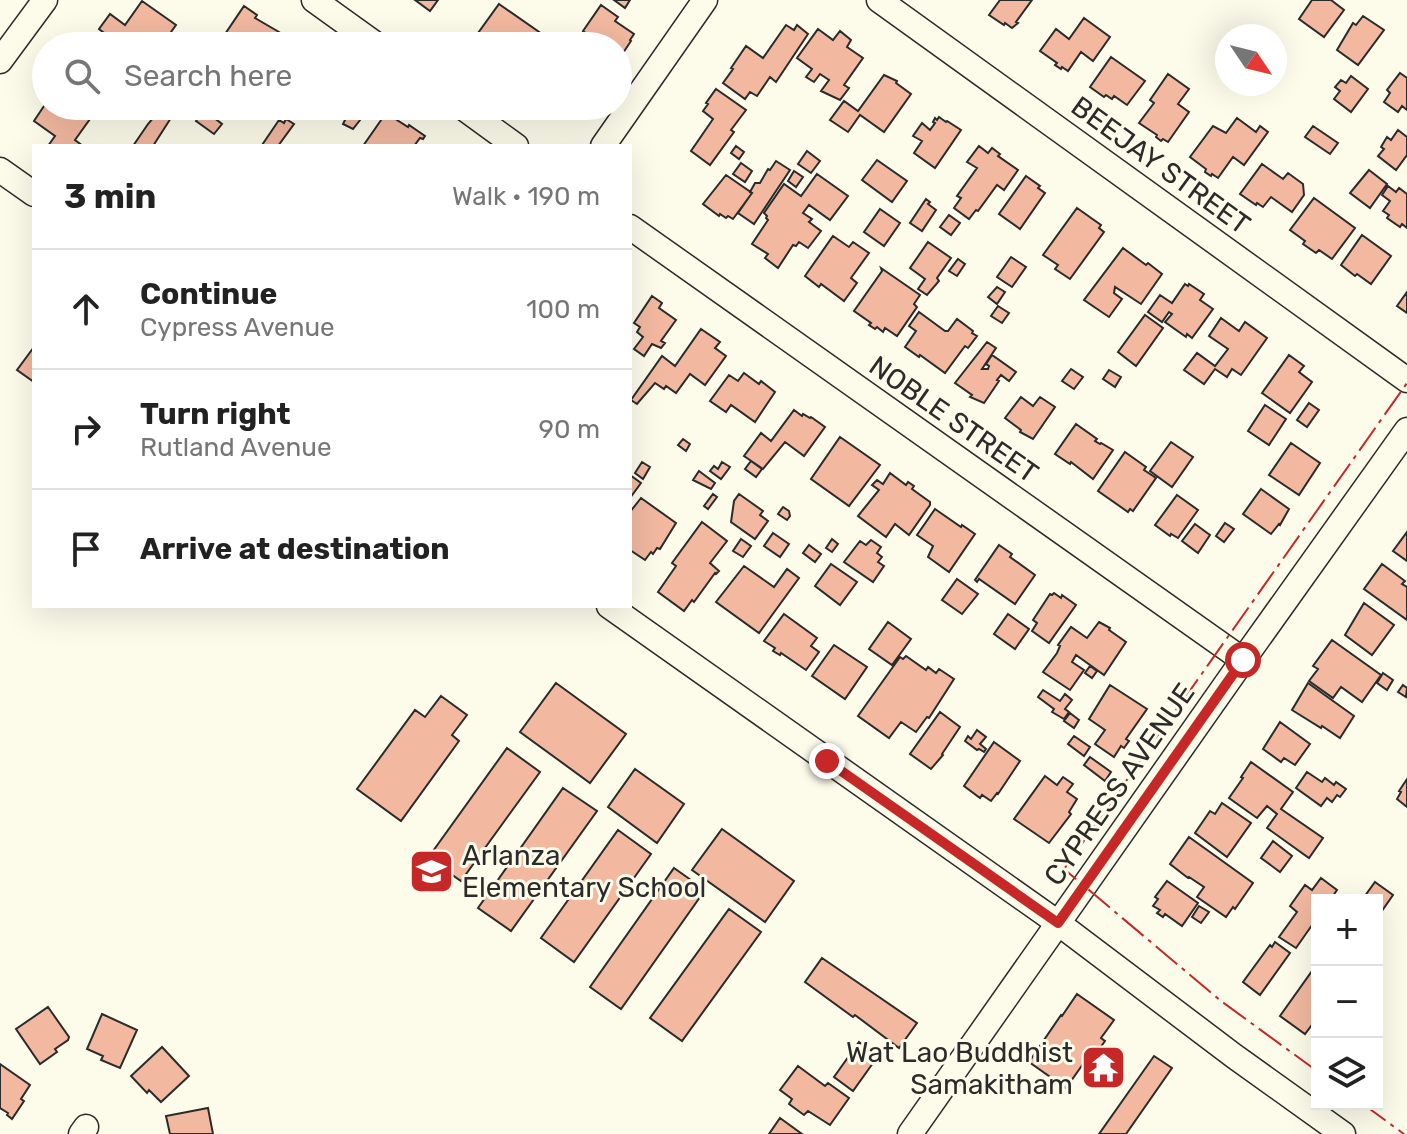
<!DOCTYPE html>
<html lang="en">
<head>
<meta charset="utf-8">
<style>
	:root { --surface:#fff; --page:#f2f2f2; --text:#222; --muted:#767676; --line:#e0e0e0 }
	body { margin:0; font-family:Rubik,sans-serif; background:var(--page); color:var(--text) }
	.controls { position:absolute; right:24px; bottom:24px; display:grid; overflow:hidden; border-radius:0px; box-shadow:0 8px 32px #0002 }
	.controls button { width:72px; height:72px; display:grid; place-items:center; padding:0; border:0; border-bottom:2px solid var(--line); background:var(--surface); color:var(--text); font:40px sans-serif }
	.compass { position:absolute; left:1215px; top:24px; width:72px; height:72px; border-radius:50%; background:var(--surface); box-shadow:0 8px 32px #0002; rotate:125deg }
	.stop { position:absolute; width:24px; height:24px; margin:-18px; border:6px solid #c62828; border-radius:50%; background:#fff }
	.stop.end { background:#c62828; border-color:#fff; box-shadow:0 2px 8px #0008 }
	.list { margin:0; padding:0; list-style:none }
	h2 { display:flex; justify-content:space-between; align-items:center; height:104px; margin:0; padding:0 32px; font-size:34px }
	h2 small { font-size:26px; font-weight:400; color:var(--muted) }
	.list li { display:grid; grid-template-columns:52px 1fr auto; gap:24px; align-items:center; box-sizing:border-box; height:120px; padding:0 32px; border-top:2px solid var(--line) }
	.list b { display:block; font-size:30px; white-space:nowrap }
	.list p { margin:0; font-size:26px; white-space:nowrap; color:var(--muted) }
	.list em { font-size:26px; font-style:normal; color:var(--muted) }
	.icon { flex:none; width:44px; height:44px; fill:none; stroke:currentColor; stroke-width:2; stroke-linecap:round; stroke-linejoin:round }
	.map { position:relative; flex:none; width:1407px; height:1134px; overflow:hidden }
	.search { position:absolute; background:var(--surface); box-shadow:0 8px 32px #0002; left:32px; top:32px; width:600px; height:88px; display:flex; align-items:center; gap:20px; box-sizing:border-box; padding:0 28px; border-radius:44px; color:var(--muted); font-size:30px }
	.panel { position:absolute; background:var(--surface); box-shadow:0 8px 32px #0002; left:32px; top:144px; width:600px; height:464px; border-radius:0px }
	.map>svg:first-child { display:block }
</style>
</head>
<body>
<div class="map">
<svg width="1407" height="1134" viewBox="0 0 1407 1134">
	<rect width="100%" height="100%" fill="#fdfbea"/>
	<!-- building -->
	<path fill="#f2b8a0" stroke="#2b2b2b" stroke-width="2" d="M415 0H438L430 11Z
		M614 0H630L625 8Z
		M1000 0H1032L1016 22 1018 23 1012 28 1005 23 1004 25 989 15Z
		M1312 0H1331L1344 10 1324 37 1299 19Z
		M142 1 176 25 161 46H132L119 37 116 42 99 29 110 14 125 25Z
		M499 4 542 34 534 46H481L473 40Z
		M601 5 618 17 615 21 634 34 630 40 631 41 621 56 619 54 618 56V46H602L583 31Z
		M244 6 257 15 255 18 279 32 270 46H217Z
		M1363 16 1384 30 1358 65 1337 50 1353 23 1356 25Z
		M1084 18 1110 37 1093 61 1081 52 1068 71 1062 67 1061 69 1055 65 1057 63 1040 51 1056 29 1069 39Z
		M786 25 794 30 797 25 808 34 776 82 770 77 757 96 750 92 745 99 723 83 733 69 731 68 746 46 763 58Z
		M818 29 833 40 840 31 851 40 847 47 863 58 844 85 849 88 840 100 821 91 829 80 820 74 814 82 806 77 812 69 797 58Z
		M94 36 109 46H87Z
		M1111 57 1145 81 1127 105 1114 96 1112 99 1106 95 1104 97 1090 87Z
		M1400 73 1407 78V110L1402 106 1398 112 1384 102 1390 93 1387 90Z
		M1168 74 1189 89 1178 104 1189 112 1168 142 1163 139 1161 141 1156 137 1157 135 1139 123 1154 103 1150 100Z
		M884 75 897 81 896 83 911 94 884 132 860 115 848 132 830 120 844 101 858 111Z
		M1351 76 1368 89 1351 112 1334 99 1340 91 1335 87 1341 80 1346 83Z
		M716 89 746 110 731 130 734 132 710 165 691 151 713 119 703 111 708 104 706 103Z
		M46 103V106H86L95 112 75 140 83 146H48L55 136 34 121Z
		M163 106 178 107 153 146H133L148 124Z
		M286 106 292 107 286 118 281 115Z
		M333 106H371L353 129 343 124 347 116Z
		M563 106H588H585L578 116Z
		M204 110 222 124 214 134 196 121Z
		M386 113 408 127 409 125 425 136 423 139 420 138 414 146H363Z
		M939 117 946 122 947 121 961 130 935 168 914 153 922 141 913 136 922 123 930 130 935 123 933 122 935 118 937 120Z
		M1237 118 1256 132 1260 126 1268 132 1244 165 1233 157 1218 178 1212 174 1211 176 1205 172 1206 169 1190 157 1213 126 1226 133Z
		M286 119 294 124 278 146 262 145 279 120 284 123Z
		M1313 126 1338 143 1330 154 1305 137Z
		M1398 130 1407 137V155L1396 170 1378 156 1384 149 1381 147 1387 137 1391 140Z
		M736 146 744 152 739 159 731 153Z
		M979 146 988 153 992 148 1000 154 998 156 1018 170 1004 190 997 185 978 211 976 210 969 219 954 208 961 198 957 196 977 168 967 162Z
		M807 151 820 161 811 173 798 164Z
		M877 160 907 181 892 202 862 180Z
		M776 161 790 170 754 224 738 213 752 193 750 192 755 183H760L768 169 770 170Z
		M741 163 752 171 745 182 733 174Z
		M1262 164 1283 179 1288 173 1303 184 1304 195 1292 212 1271 197 1263 207 1257 203 1256 205 1240 194Z
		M1369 170 1387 184 1370 208 1350 193Z
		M794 171 803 177 796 187 788 181Z
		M817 174 848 196 830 220 809 205 803 213 812 219 809 222 821 231 808 248 799 242 796 246 793 245 778 268 765 258 768 254 752 244 768 220 766 218 767 216 764 213 784 184 801 196Z
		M726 175 752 193 733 219 728 216 726 218 720 214 719 216 703 204Z
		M1026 176 1040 186 1038 188 1045 193 1020 229 999 214Z
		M1388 186 1396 192 1399 188 1407 194V228L1402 224 1400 227 1387 218 1389 215 1383 211 1390 201 1382 195Z
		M1314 198 1355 228 1332 259 1319 250 1316 253 1303 244 1305 241 1290 230Z
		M926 199 930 202 928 204 936 210 922 231 910 223Z
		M1077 208 1101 225 1099 228 1104 232 1070 279 1055 269 1058 265 1043 255Z
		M880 209 900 223 884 246 864 232Z
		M949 215 960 223 951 235 940 227Z
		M1362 235 1391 256 1371 284 1357 274 1355 276 1341 265Z
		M833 236 849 247 853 242 869 253 851 278 857 283 844 301 821 284 819 287 805 276Z
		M928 242 951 258 937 278 939 281 927 295 918 289 925 279 910 268Z
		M1123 248 1146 265 1148 263 1162 274 1141 304 1115 287 1114 293 1122 299 1109 317 1084 300Z
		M1011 257 1026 267 1012 287 997 277Z
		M958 259 965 264 957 276 949 271Z
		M881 268 920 295 914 304 917 307 897 336 885 328 883 332 877 327 875 329 869 325 871 323 854 311 882 271Z
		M1185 284 1188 286 1189 284 1204 294 1200 300 1213 309 1192 338 1187 334 1186 337 1165 322 1172 314 1169 312 1162 322 1148 312 1160 295 1172 303Z
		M997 287 1005 292 997 304 988 297Z
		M1407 292V313L1397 306Z
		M652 296 662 303 659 308 676 320 661 341 665 343 661 348 652 344 644 356 634 349 643 337 637 332 640 327 634 323Z
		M998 306 1009 313 1002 323 991 316Z
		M919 312 945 331H948L957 319 973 331 972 333 977 336 968 348 965 346 945 373 920 355 919 357 905 347 916 331 909 326Z
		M1145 315 1163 328 1136 366 1118 352Z
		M1221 318 1239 331 1245 322 1267 338 1241 375 1232 369 1227 377 1215 369 1204 384 1184 370 1197 353 1215 366 1228 349 1209 336Z
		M701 329 720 342 715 348 726 356 705 385 690 374 676 393 666 386 664 389 655 383 637 404 631 400 662 356 675 366Z
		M987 342 996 348 982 369H988L989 366 986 364 992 355 1016 372 1009 381 1001 375 997 380 999 381 984 403 970 397 972 395 955 383Z
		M34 347V382L17 370Z
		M1289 355 1304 366 1299 372 1312 382 1290 413 1262 393Z
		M1071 369 1083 377 1074 389 1062 381Z
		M1109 370 1121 377 1115 387 1103 379Z
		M744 373 759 384 761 381 775 392 755 422 731 405 726 412 710 401 729 375 738 381Z
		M1021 397 1033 406 1040 397 1055 407 1033 439 1020 432 1021 430 1005 418Z
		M1309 403 1319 410 1307 427 1297 420Z
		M1265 405 1286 419 1269 445 1248 431Z
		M794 410 802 416 803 414 810 418 811 417 825 427 804 456 785 442 763 469 744 456 761 433 771 441Z
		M1076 424 1097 439 1095 441 1100 444 1101 443 1113 450 1093 479 1071 462 1070 464 1055 454Z
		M840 437 880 465 849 506 811 479Z
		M683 439 690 444 686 451 678 445Z
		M1171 442 1193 457 1172 487 1150 471Z
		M1291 443 1320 463 1299 495 1269 475Z
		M1125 452 1146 467 1144 470 1156 478 1133 511 1130 509 1128 512 1098 491Z
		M751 461 762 469 756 477 745 469Z
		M642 462 650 467 643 479 635 473Z
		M722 462 730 467 721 479 710 471 714 466 718 469Z
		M699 471 715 483 711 489 693 480Z
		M890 473 906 485 908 482 914 486 912 489 930 502V505L909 535 895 524 886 537 858 516 879 490 872 485 877 480 883 484Z
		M630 475 641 483 630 498Z
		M1261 489 1289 509 1280 525 1279 524 1271 534 1243 514Z
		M713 494 717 497 708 509 704 506Z
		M739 494 763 511 760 515 768 521 755 539 731 522 734 501Z
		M1177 495 1198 510 1178 538 1171 534 1170 536 1155 525Z
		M641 498 676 523 660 549 657 548 653 554 651 552 645 560 630 550V512Z
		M783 507 789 511 790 516 787 520 778 514Z
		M935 509 961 527 962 525 975 534 949 572 928 557 933 546 917 535Z
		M702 522 727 541 710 563 719 571 716 574 715 573 694 602 692 600 684 611 658 592 676 566 672 563Z
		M1225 523 1234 529 1224 542 1216 536Z
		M1195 524 1210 535 1198 553 1182 541Z
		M1407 532V561L1393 551Z
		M773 533 789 544 780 557 764 546Z
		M741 539 751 546 743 557 733 551Z
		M832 539 838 544 832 552 826 548Z
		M871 540 881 547 877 553 882 557 878 562 884 566 873 582 844 562 860 541 866 545Z
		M809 545 821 554 815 562 803 553Z
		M999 545 1012 554 1010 557 1035 575 1015 604 979 579 977 582 975 580Z
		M831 564 857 582 840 605 815 586Z
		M1382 564 1405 581 1402 584 1407 587V620L1364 589Z
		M744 566 774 587 787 569 799 578 759 633 716 602Z
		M957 579 978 594 962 614 942 600Z
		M1054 593 1061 598 1062 595 1076 605 1049 643 1032 631 1037 623 1033 620 1050 594 1052 595Z
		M1364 603 1394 625 1372 655 1345 635Z
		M784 614 817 638 811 646 819 652 806 670 781 653 780 655 773 651 775 648 764 641Z
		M1008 614 1029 629 1015 649 994 634Z
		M888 622 911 639 892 665 869 649Z
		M1099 622 1110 628 1109 630 1126 642 1104 675 1076 655 1072 662 1084 670 1070 690 1043 672 1057 653 1060 646 1058 645 1071 627 1087 638Z
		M1332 640 1381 675 1362 702 1341 687 1333 698 1309 681 1318 669 1313 666Z
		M834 645 867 667 845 699 812 676Z
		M906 656 926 670 928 667 936 673 939 669 954 679 929 718 927 717 916 732 901 722 889 738 858 716 900 657 903 659Z
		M1090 666 1097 671 1092 678 1085 673Z
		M1383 673 1393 680 1387 690 1377 683Z
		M556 683 626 734 590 783 520 732Z
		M1308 683 1354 716 1340 738 1322 726 1321 728 1292 710Z
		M1110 685 1147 709 1126 739 1129 741 1124 748 1121 746 1114 757 1095 744 1105 730 1089 719Z
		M1403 685 1407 688 1406 697 1398 692Z
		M1043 690 1060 701 1065 694 1072 700 1065 709 1069 712 1064 719 1052 712 1054 709 1038 697Z
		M441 696 467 715 452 735 459 741 401 821 357 789 415 710 425 717Z
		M940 712 960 727 942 754 943 755 931 769 910 754Z
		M1070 713 1079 720 1074 728 1064 721Z
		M1280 722 1310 744 1295 765 1284 758 1281 762 1263 749Z
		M977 730 986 737 980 744 986 749 984 752 979 749 977 750 965 741 968 736 971 739Z
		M1074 736 1090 747 1084 756 1068 744Z
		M994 742 1020 761 998 794 997 793 991 801 982 795 980 798 964 786Z
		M507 748 540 772 461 881 428 858Z
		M1090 757 1111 772 1105 781 1084 765Z
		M1251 762 1293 792 1281 809 1323 838 1309 858 1267 828 1277 814 1267 806 1257 818 1229 798 1243 778 1241 777Z
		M635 769 684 804 657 843 608 807Z
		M1307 772 1322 782 1325 778 1334 785 1336 782 1346 789 1340 797 1337 795 1332 802 1327 798 1321 806 1296 788Z
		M1045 776 1057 785 1063 777 1073 784 1067 792 1077 799 1069 812 1071 814 1049 843 1014 819Z
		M1407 779V807L1397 799 1401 792 1399 791Z
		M563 788 597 811 511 931 478 908Z
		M1222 803 1251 823 1227 857 1195 833 1210 811 1215 814Z
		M722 829 794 881 765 922 692 870Z
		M618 830 651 854 574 962 541 938Z
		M1189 837 1253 883 1235 909 1233 907 1226 917 1197 897 1204 887 1189 877 1188 878 1170 864Z
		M1273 841 1292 856 1280 872 1261 858Z
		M674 868 705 890 621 1009 590 987Z
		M1321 878 1337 890 1330 900H1317V918L1296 948 1279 937 1297 912 1290 906 1305 885 1312 890Z
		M1167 881 1198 903 1182 926 1165 914 1163 917 1157 913 1160 910 1153 906 1158 899 1155 897Z
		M1375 882 1393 895 1377 918V900H1362Z
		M1199 906 1209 912 1201 923 1192 917Z
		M729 909 761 932 682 1041 650 1018Z
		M1275 942 1290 953 1260 995 1243 982 1270 945 1272 947Z
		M822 958 917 1023 899 1048 855 1015 853 1017 805 982Z
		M1317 964V1018L1305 1034 1280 1016Z
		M1077 994 1114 1020 1101 1038 1105 1041 1092 1059 1088 1057 1066 1088 1029 1062 1061 1015 1062 1016Z
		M48 1007 69 1037 68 1040 55 1049 57 1052 40 1064 16 1029Z
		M102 1014 137 1030 120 1068 101 1060 103 1056 87 1049Z
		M859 1042 878 1056 853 1091 834 1077Z
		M162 1047 189 1076 161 1102 149 1090 147 1093 131 1076Z
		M1154 1056 1172 1068 1126 1134H1099Z
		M0 1064 30 1085 21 1099 24 1101 12 1119 7 1115 8 1113 0 1108Z
		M798 1066 825 1086 828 1083 849 1098 830 1125 808 1111 804 1115 789 1104 792 1099 780 1090Z
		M208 1108 213 1134H170L166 1116Z
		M780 1118 802 1134H769Z"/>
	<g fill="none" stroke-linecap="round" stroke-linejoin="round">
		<defs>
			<path id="minor" d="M314 0 378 46
				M879 0 1407 380
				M0 61 45 0
				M461 106 516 146
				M603 146 705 0
				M0 170 34 194
				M630 227 1243 660
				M609 606 1058 923 1234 1056 1343 1134
				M81 1134 86 1127
				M910 1134 1243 660 1407 430"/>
		</defs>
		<!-- minor casing -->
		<use href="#minor" stroke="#2b2b2b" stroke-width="27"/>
		<!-- minor -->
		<use href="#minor" stroke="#fdfbea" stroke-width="24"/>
		<!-- power -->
		<path stroke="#c62828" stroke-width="2" stroke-dasharray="28 6 4 6" stroke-linecap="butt" d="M1317 1071 1221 1001 1064 869 1407 383
			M1363 1104 1404 1134"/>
	</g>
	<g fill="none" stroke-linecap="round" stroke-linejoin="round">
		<!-- route -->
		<path stroke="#c62828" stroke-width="10" d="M827 761 1058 923 1243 660"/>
	</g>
	<!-- icons -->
	<defs>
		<symbol id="school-square" viewBox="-11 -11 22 22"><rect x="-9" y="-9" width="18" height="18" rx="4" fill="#c62828" stroke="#fdfbea"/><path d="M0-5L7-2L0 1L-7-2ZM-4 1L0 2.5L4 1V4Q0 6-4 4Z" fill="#fff"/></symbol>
		<symbol id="temple-square" viewBox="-11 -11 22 22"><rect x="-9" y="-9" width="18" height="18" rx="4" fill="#c62828" stroke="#fdfbea"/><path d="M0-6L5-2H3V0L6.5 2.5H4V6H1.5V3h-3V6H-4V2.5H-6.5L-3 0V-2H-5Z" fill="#fff"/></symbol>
	</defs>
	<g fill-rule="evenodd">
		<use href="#school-square" x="406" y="846" width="51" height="51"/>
		<use href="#temple-square" x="1078" y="1042" width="51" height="51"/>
	</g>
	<g text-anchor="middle" stroke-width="6" stroke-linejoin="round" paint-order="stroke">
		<!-- street labels -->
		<g font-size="28" fill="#2b2b2b" stroke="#fdfbea">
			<text transform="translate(1161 165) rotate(36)" y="10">BEEJAY STREET</text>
			<text transform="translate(954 419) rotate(35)" y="10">NOBLE STREET</text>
			<text transform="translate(1119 784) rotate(-55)" y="10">CYPRESS AVENUE</text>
		</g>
		<!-- poi labels -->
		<g font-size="28" fill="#2b2b2b" stroke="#fdfbea" text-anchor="start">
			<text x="462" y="865">Arlanza<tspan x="462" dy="32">Elementary School</tspan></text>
			<text x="1073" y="1062" text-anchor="end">Wat Lao Buddhist<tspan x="1073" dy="32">Samakitham</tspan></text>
		</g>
	</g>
</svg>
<div class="controls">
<button>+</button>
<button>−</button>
<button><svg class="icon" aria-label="layers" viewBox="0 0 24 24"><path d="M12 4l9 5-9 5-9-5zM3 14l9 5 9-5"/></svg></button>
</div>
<svg class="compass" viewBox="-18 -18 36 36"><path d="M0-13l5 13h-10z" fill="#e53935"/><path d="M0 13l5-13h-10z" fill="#767676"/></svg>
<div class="stop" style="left:1243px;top:660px"></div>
<div class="stop end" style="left:827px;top:761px"></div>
<div class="search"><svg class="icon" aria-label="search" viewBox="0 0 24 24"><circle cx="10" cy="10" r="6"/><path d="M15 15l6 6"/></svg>Search here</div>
<section class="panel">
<h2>3 min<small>Walk · 190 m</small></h2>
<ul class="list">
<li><svg class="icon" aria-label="ahead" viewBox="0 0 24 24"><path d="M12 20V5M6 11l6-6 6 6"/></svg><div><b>Continue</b><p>Cypress Avenue</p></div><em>100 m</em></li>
<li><svg class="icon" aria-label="right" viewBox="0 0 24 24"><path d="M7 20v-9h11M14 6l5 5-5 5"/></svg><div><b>Turn right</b><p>Rutland Avenue</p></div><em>90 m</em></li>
<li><svg class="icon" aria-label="arrive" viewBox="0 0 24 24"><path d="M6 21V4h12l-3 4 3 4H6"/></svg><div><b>Arrive at destination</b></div></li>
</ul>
</section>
</div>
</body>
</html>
